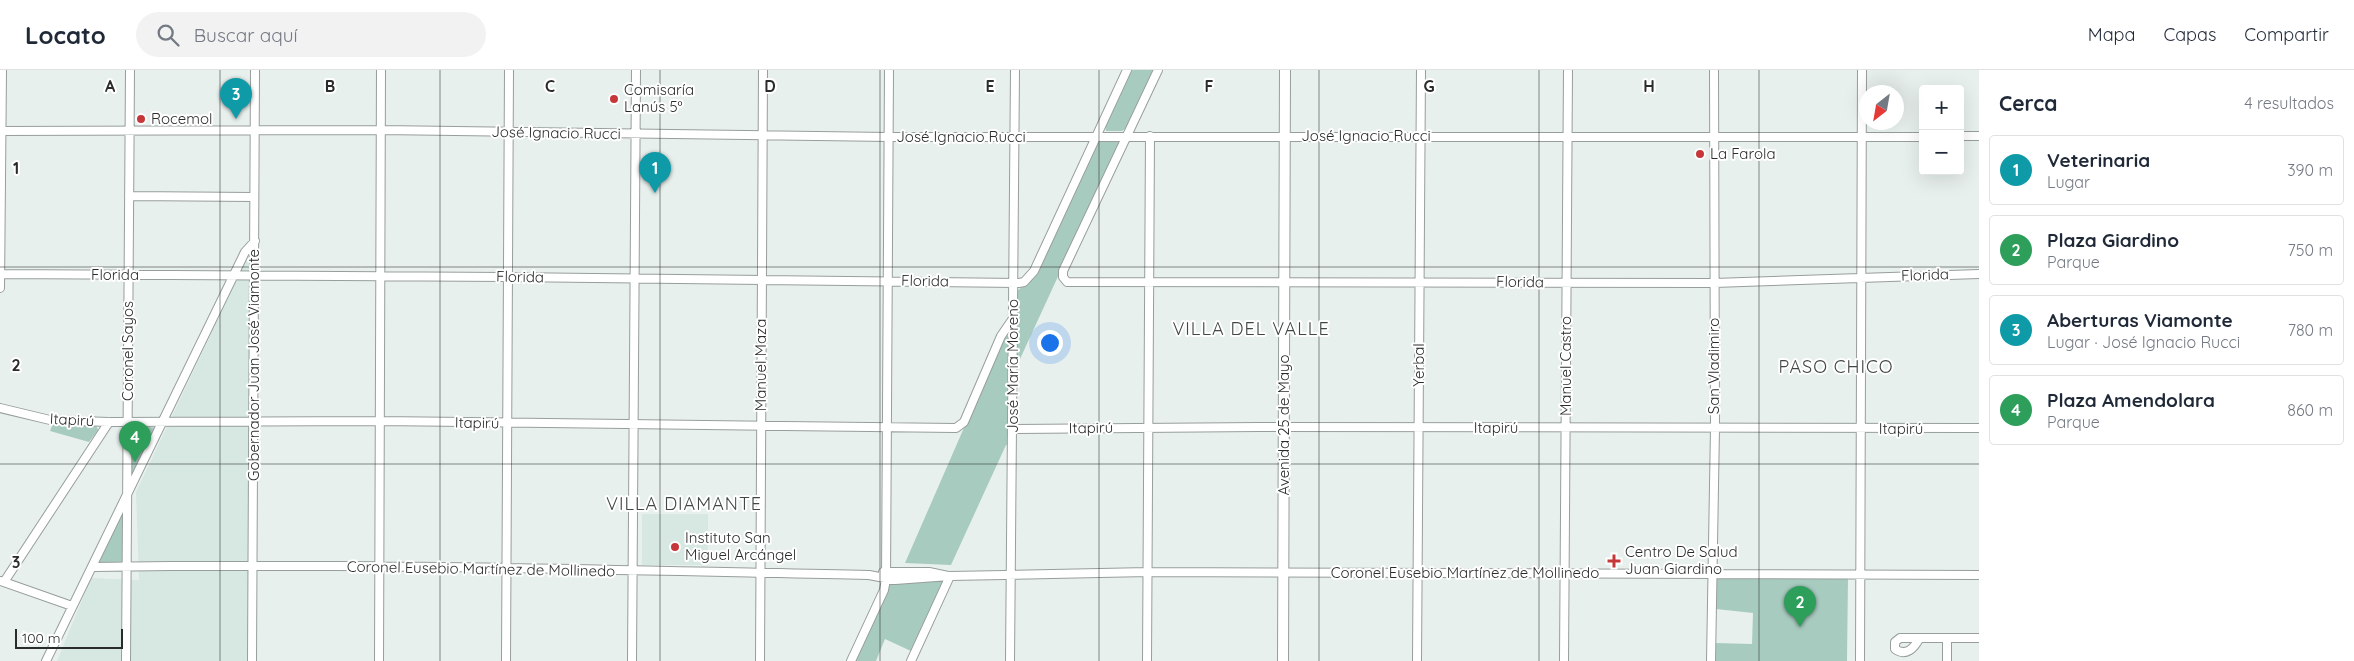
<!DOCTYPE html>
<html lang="es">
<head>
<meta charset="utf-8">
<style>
	:root { --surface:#fff; --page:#f2f2f3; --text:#1f2937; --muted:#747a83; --line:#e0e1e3; --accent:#ea580c }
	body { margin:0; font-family:Quicksand,sans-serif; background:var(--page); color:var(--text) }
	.controls { position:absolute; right:15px; top:15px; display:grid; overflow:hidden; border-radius:5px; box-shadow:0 5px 20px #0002 }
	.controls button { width:45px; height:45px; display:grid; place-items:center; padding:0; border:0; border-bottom:1px solid var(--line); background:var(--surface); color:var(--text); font:25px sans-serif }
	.compass { position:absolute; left:1859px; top:15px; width:45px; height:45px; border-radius:50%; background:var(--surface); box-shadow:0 5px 20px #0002; rotate:211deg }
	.scale { position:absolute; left:15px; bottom:12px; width:108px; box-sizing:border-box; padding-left:5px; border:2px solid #2a2c2b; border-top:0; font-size:14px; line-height:18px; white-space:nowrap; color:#2a2c2b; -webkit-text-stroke:4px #fff; paint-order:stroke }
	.you { position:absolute; left:1049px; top:272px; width:18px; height:18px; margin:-12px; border:4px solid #fff; border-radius:50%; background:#1a73e8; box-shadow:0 0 0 8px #1a73e833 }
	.badge { display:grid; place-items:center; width:32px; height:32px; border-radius:50%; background:var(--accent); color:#fff; font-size:16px; font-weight:700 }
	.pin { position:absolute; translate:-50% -41px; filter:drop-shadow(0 1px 2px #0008) }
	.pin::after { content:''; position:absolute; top:26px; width:18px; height:15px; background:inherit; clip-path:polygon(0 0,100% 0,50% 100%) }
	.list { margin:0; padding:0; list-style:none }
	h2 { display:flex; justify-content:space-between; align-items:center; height:65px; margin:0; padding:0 20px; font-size:21px }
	h2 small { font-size:16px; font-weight:400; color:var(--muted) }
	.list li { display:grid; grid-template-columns:32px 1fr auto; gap:15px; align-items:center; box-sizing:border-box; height:70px; margin:0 10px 10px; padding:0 10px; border:1px solid var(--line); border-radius:5px }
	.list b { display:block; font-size:19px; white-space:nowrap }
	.list p { margin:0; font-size:16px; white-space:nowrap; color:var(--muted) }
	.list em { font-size:16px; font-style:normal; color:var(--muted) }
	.icon { flex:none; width:28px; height:28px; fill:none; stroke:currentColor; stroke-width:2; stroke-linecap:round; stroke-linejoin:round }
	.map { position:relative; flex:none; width:1979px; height:591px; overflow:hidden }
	header { display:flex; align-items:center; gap:30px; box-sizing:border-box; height:70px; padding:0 25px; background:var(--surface); border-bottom:1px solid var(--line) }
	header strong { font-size:24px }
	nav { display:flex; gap:28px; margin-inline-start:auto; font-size:18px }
	.search { width:350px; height:45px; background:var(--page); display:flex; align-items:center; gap:12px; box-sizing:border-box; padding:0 18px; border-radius:28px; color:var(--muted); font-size:19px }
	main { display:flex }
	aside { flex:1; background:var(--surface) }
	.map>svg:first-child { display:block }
</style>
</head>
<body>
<header>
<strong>Locato</strong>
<div class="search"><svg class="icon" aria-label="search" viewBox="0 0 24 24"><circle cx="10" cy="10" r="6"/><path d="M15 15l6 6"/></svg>Buscar aquí</div>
<nav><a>Mapa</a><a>Capas</a><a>Compartir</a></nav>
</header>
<main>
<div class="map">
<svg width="1979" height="591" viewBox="0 0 1979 591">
	<rect width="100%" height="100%" fill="#e8f0ee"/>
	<!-- built -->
	<path fill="#d7e7e2" d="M250 182 253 591H57L91 508 139 510 136 422Z
		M642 444H708V495H642Z"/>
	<!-- green -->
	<path fill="#a8cbc0" d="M1132 0H1153L1126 58 1122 61H1106L1105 57Z
		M1101 71H1119V74L1020 289H1016L1017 221 1028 212 1096 74Z
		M1004 266H1009V375H1006L951 495 905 493Z
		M53 353 96 355 98 360 89 372 50 361Z
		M132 355 158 358 126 427 125 496 93 497 126 427Z
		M1716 508 1848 509 1847 591H1716V573L1752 574 1753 543 1716 539Z
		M946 511 913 582 885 569 876 591H854L890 513Z"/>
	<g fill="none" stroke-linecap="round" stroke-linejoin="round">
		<defs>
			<path id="minor" d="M1158 0 1063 201V207L1067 212 1714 213 1979 204
				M0 61 381 60 889 67H1923
				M1960 66H1979
				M129 126 254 127
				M0 204 508 207 1019 213 1024 212 1034 201 1127 0
				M0 218 2 0
				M0 338 50 350 109 352 380 351 956 358 964 352 1001 266 1012 250
				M1013 359 1259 357 1979 358
				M93 497C351 493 610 500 869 505L895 510 950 506 1148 502 1979 505
				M883 502H929L948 506
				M1 511 72 536
				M4 512 109 352
				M1919 569C1914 578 1906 587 1895 579V572L1900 568H1979
				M46 591 245 182 255 171
				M126 591 130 0
				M252 591 255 0
				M379 591 381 0
				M506 591 509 0
				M632 591 636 0
				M760 591 763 0
				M851 591 884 520 886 509 889 0
				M911 591 950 506
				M1010 591 1015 0
				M1147 591 1150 66
				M1417 591 1421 0
				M1564 591 1568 0
				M1711 591 1715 358 1714 0
				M1860 591 1862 0
				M1947 591V568"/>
			<path id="major" d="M1283 591 1285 0"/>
		</defs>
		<!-- minor casing -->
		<use href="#minor" stroke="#979e9c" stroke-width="10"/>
		<!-- major casing -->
		<use href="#major" stroke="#979e9c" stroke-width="12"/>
		<!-- minor -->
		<use href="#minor" stroke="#fff" stroke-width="8"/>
		<!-- major -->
		<use href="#major" stroke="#fff" stroke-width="10"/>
	</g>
	<!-- grid -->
	<path fill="none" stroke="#2a2c2b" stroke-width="1" stroke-opacity="0.55" d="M220 0V591M440 0V591M660 0V591M880 0V591M1099 0V591M1319 0V591M1539 0V591M1759 0V591M0 197H1979M0 394H1979"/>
	<!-- markers -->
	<g fill="#c63739" stroke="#fff" stroke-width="2">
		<circle cx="614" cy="29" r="5"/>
		<circle cx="141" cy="49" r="5"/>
		<circle cx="1700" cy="84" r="5"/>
		<circle cx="675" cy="477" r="5"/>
		<path d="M1611.5 483.5h5v5h5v5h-5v5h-5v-5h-5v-5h5z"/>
	</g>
	<g text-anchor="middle" stroke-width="4" stroke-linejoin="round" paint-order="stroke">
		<!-- poi labels -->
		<g font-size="15" fill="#2a2c2b" stroke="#fff" text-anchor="start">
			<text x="624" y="25">Comisaría<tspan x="624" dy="17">Lanús 5°</tspan></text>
			<text x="151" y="54">Rocemol</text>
			<text x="1710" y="89">La Farola</text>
			<text x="685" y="473">Instituto San<tspan x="685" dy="17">Miguel Arcángel</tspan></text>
			<text x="1625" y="487">Centro De Salud<tspan x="1625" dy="17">Juan Giardino</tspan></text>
		</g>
		<!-- street labels -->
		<g font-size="15" fill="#2a2c2b" stroke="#fff">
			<text transform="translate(556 63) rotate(1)" y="5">José Ignacio Rucci</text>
			<text x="1366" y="71">José Ignacio Rucci</text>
			<text x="961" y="72">José Ignacio Rucci</text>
			<text x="115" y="210">Florida</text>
			<text transform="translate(1925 205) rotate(-2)" y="5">Florida</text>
			<text transform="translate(520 207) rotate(1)" y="5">Florida</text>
			<text transform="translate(925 211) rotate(1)" y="5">Florida</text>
			<text transform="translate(1520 212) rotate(1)" y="5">Florida</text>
			<text transform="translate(128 281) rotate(-90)" y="5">Coronel Sayos</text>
			<text transform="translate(254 295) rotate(-90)" y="5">Gobernador Juan José Viamonte</text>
			<text transform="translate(761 295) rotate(-90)" y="5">Manuel Maza</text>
			<text transform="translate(1419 295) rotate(-90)" y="5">Yerbal</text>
			<text transform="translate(1013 296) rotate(-90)" y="5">José María Moreno</text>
			<text transform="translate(1566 296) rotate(-90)" y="5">Manuel Castro</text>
			<text transform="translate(1714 296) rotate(-90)" y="5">San Vladimiro</text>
			<text transform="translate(72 350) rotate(3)" y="5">Itapirú</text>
			<text transform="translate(477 353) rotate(1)" y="5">Itapirú</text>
			<text transform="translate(1284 355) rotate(-90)" y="5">Avenida 25 de Mayo</text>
			<text transform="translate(1091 358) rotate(-1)" y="5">Itapirú</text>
			<text x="1496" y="363">Itapirú</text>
			<text x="1901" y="364">Itapirú</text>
			<text transform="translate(481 499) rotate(1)" y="5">Coronel Eusebio Martínez de Mollinedo</text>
			<text x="1465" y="508">Coronel Eusebio Martínez de Mollinedo</text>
		</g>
		<!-- quarter labels -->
		<g font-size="18" letter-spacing="1" fill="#414745" stroke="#fff">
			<text x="1251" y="265">VILLA DEL VALLE</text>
			<text x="1836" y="303">PASO CHICO</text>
			<text x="684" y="440">VILLA DIAMANTE</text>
		</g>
	</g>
	<g font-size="16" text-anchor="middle" font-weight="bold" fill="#2a2c2b" stroke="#fff" stroke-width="4" stroke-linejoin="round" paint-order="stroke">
		<text x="110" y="22">A</text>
		<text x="330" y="22">B</text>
		<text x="550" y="22">C</text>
		<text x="770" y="22">D</text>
		<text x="990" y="22">E</text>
		<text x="1209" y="22">F</text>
		<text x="1429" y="22">G</text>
		<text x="1649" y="22">H</text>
		<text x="16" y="104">1</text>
		<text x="16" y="301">2</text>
		<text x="16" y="498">3</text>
	</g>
</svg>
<div class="controls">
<button>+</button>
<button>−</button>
</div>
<svg class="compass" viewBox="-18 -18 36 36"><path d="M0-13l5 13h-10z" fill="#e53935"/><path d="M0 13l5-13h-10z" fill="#747a83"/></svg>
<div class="scale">100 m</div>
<div class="you"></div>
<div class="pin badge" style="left:655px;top:123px;background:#0f9aa8">1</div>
<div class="pin badge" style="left:1800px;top:557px;background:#2e9e5b">2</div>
<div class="pin badge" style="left:236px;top:49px;background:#0f9aa8">3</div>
<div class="pin badge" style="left:135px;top:392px;background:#2e9e5b">4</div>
</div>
<aside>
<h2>Cerca<small>4 resultados</small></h2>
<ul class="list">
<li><span class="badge" style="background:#0f9aa8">1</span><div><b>Veterinaria</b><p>Lugar</p></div><em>390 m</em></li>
<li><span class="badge" style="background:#2e9e5b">2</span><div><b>Plaza Giardino</b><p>Parque</p></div><em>750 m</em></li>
<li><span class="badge" style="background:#0f9aa8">3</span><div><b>Aberturas Viamonte</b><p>Lugar · José Ignacio Rucci</p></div><em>780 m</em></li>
<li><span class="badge" style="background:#2e9e5b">4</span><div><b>Plaza Amendolara</b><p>Parque</p></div><em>860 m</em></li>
</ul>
</aside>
</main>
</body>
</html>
